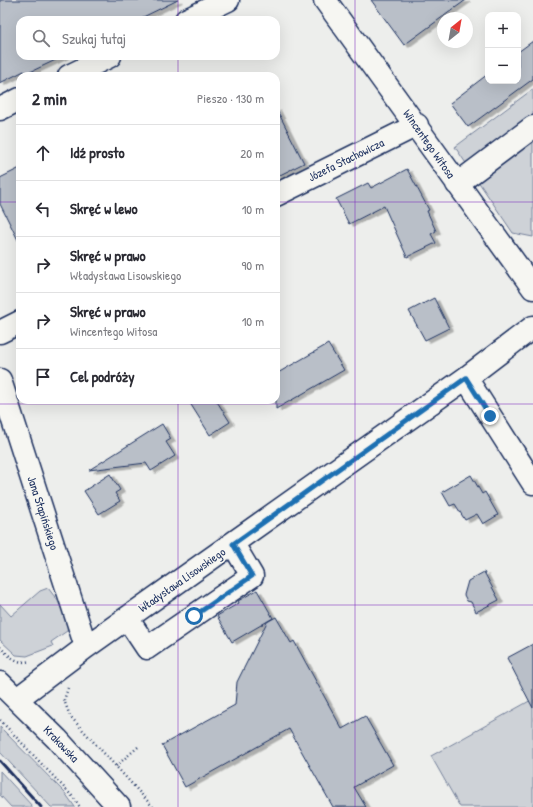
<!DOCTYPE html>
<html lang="pl">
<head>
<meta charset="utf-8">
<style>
	:root { --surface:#fff; --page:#f7f7f7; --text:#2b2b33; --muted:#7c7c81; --line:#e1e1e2 }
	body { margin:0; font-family:"Patrick Hand",sans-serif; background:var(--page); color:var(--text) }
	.controls { position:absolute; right:12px; top:12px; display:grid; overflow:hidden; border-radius:8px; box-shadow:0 4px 16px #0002 }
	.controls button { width:36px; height:36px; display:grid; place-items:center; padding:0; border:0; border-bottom:1px solid var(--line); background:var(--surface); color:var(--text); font:20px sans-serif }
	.compass { position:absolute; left:437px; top:12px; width:36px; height:36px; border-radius:50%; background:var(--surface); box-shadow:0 4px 16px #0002; rotate:31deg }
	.stop { position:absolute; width:12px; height:12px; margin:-9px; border:3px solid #1f6fb2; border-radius:50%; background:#fff }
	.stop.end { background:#1f6fb2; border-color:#fff; box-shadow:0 1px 4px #0008 }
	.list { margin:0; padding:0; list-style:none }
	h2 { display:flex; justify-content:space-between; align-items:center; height:52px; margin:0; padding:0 16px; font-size:17px }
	h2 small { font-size:13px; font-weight:400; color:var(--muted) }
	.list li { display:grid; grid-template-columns:26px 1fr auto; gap:12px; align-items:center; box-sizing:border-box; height:56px; padding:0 16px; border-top:1px solid var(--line) }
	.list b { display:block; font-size:15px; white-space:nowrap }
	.list p { margin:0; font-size:13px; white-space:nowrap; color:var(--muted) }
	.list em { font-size:13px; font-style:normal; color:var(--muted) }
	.icon { flex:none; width:22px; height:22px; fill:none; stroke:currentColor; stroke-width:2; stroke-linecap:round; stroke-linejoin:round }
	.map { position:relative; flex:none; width:533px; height:807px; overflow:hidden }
	.search { position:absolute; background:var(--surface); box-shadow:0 4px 16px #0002; left:16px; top:16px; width:264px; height:44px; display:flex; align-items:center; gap:10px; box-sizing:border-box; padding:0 14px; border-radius:12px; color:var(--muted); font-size:15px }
	.panel { position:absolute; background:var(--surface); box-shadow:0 4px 16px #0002; left:16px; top:72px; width:264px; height:332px; border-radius:12px }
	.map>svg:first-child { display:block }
</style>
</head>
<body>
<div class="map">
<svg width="533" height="807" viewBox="0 0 533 807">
	<defs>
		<filter id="shadow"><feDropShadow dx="4.5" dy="2.5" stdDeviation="0" flood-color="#0004"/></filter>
	</defs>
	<rect width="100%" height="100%" fill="#edeeec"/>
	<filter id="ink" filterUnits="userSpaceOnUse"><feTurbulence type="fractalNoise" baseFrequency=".025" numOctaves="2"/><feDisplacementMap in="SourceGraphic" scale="8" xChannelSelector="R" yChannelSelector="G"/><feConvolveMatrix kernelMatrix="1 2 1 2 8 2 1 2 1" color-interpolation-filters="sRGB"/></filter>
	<g filter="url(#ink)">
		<!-- green -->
		<path fill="#ced2d7" stroke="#74809a" d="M533 89V237L513 233 455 147Z
			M48 588 58 601 68 622 67 631 51 642 53 646 27 656 16 655 0 640V604L11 616 40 591Z
			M533 699V807H460L431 756Z
			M0 727 65 793 75 807H51L0 752Z
			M0 771 33 807H11L0 795Z"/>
		<!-- building -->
		<path fill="#b9bfc8" stroke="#1b2f5e" filter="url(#shadow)" d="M0 0H178L137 20H20V56H64L26 74 24 71 0 83Z
			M371 0H466L404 45Z
			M533 41V79L468 127 450 103 488 74V81H518V52Z
			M276 108 304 163 276 177Z
			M20 168V244L0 204V178Z
			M407 169 429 210 427 211 436 231 431 234 436 243 407 257 384 206 349 224 336 199 368 183 371 188Z
			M434 298 449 328 425 340 409 311Z
			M328 344 344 370 276 409V374Z
			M188 400H216L230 422 210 435Z
			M162 424 171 439 166 442 175 456 151 471 146 463 89 470Z
			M110 474 120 490 115 493 120 501 99 514 84 491Z
			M471 475 482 494 485 492 498 515 483 524 477 514 465 520 455 504 450 506 442 492Z
			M484 572 499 600 476 612 471 602 467 601 464 595 468 581Z
			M257 590 273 618 232 642 217 616 239 603 238 601Z
			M276 617 291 643 294 641 342 729 365 716 393 765 354 787 366 807H333L289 729 185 787 162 745 235 705 237 682 267 622Z
			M533 644V708L507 658Z"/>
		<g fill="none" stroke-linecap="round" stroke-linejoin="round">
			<defs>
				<path id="minor" d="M325 0C395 96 463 192 533 288
					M186 20 228 0
					M69 76 110 56
					M0 109 20 99
					M457 184 533 127
					M276 195 417 125
					M0 332 20 322
					M466 378 533 483
					M0 380 86 647
					M127 618 147 648 252 576 233 544
					M17 699 86 647 466 378 533 327"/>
				<path id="major" d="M0 683 57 739 119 807"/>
			</defs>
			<!-- minor casing -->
			<use href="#minor" stroke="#1b2f5e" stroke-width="25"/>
			<!-- major casing -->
			<use href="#major" stroke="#1b2f5e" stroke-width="25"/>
			<!-- path -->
			<path stroke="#1b2f5e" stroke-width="2.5" stroke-dasharray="1 3" stroke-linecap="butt" d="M0 647C8 655 17 665 30 661
				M68 688 64 700 70 716 153 807
				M0 720 73 797 80 807
				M116 766 138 747"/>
			<!-- minor -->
			<use href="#minor" stroke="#f6f6f2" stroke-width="22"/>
			<!-- major -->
			<use href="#major" stroke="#f6f6f2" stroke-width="22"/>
			<!-- rail -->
			<path stroke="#1b2f5e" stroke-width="3" d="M0 761 41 807"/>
		</g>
	</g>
	<g fill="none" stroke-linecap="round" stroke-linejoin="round" filter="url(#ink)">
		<!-- route -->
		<path stroke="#1f6fb2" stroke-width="5" d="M194 616 252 576 233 544 466 378 490 416"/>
	</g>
	<!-- grid -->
	<path fill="none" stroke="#7b2cbf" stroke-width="1" stroke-opacity="0.55" d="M178 0V20M355 0V807M178 56V76M0 202H20M276 202H533M178 400V807M0 404H533M0 605H533"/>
	<g text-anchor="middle" stroke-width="3" stroke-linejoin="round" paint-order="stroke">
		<!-- street labels -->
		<g font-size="12" fill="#1b2f5e" stroke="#f6f6f2">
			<text transform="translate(429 144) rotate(55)" y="4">Wincentego Witosa</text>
			<text transform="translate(346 160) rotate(-26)" y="4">Józefa Stachowicza</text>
			<text transform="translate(43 513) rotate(72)" y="4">Jana Stapińskiego</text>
			<text transform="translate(182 580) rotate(-35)" y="4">Władysława Lisowskiego</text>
			<text transform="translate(61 744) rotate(46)" y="4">Krakowska</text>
		</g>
	</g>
</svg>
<div class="controls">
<button>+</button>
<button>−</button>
</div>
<svg class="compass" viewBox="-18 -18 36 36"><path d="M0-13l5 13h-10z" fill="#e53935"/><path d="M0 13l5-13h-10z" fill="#7c7c81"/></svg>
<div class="stop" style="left:194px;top:616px"></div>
<div class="stop end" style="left:490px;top:416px"></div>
<div class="search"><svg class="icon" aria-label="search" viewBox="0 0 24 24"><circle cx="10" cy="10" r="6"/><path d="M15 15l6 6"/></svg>Szukaj tutaj</div>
<section class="panel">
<h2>2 min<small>Pieszo · 130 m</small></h2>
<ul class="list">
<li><svg class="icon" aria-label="ahead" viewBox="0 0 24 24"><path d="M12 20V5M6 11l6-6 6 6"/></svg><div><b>Idź prosto</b></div><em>20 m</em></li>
<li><svg class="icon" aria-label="left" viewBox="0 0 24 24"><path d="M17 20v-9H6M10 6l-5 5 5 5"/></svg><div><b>Skręć w lewo</b></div><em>10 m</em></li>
<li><svg class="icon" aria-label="right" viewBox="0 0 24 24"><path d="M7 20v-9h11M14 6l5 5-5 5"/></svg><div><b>Skręć w prawo</b><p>Władysława Lisowskiego</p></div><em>90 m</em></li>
<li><svg class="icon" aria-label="right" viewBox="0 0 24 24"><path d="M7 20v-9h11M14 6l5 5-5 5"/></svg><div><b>Skręć w prawo</b><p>Wincentego Witosa</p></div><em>10 m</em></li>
<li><svg class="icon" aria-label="arrive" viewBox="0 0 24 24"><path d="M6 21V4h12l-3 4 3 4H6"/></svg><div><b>Cel podróży</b></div></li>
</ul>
</section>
</div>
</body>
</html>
